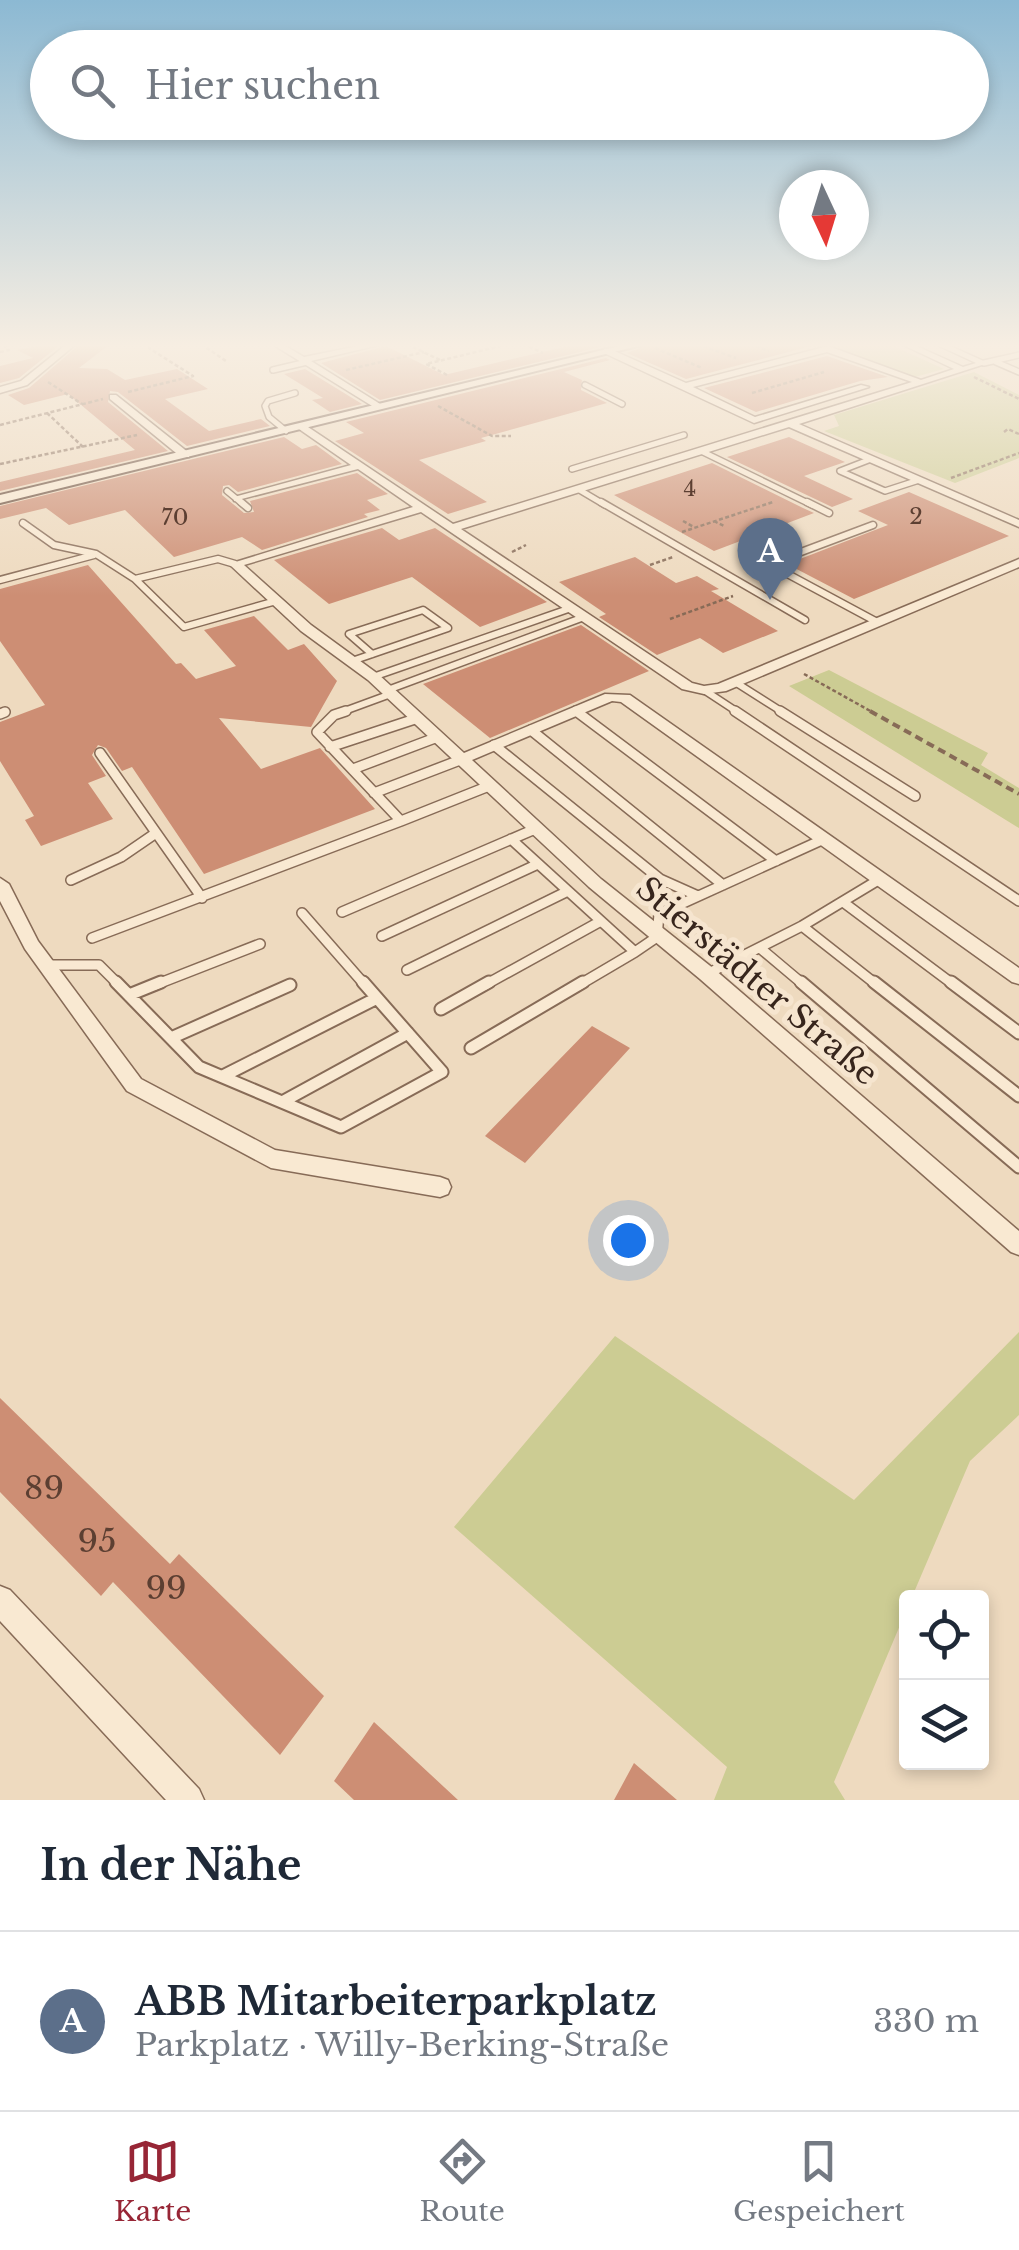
<!DOCTYPE html>
<html lang="de">
<head>
<meta charset="utf-8">
<style>
	:root { --surface:#fff; --page:#f6f6f7; --text:#1f2937; --muted:#747a83; --line:#e0e1e3; --accent:#972636 }
	body { margin:0; font-family:"Libre Baskerville",serif; background:var(--page); color:var(--text) }
	.controls { position:absolute; right:30px; bottom:30px; display:grid; overflow:hidden; border-radius:10px; box-shadow:0 5px 15px #0003 }
	.controls button { width:90px; height:90px; display:grid; place-items:center; padding:0; border:0; border-bottom:2px solid var(--line); background:var(--surface); color:var(--text); font:50px sans-serif }
	.compass { position:absolute; left:779px; top:170px; width:90px; height:90px; border-radius:50%; background:var(--surface); box-shadow:0 5px 15px #0003; rotate:176deg }
	.you { position:absolute; left:628px; top:1240px; width:35px; height:35px; margin:-25px; border:8px solid #fff; border-radius:50%; background:#1a73e8; box-shadow:0 0 0 15px #1a73e833 }
	.badge { display:grid; place-items:center; width:65px; height:65px; border-radius:50%; background:var(--accent); color:#fff; font-size:32px; font-weight:700 }
	.pin { position:absolute; translate:-50% -82px; filter:drop-shadow(0 2px 5px #0008) }
	.pin::after { content:''; position:absolute; top:52px; width:35px; height:30px; background:inherit; clip-path:polygon(0 0,100% 0,50% 100%) }
	.list { margin:0; padding:0; list-style:none }
	h2 { display:flex; justify-content:space-between; align-items:center; height:130px; margin:0; padding:0 40px; font-size:42px }
	h2 small { font-size:32px; font-weight:400; color:var(--muted) }
	.list li { display:grid; grid-template-columns:65px 1fr auto; gap:30px; align-items:center; box-sizing:border-box; height:180px; padding:0 40px; border-top:2px solid var(--line) }
	.list b { display:block; font-size:38px; white-space:nowrap }
	.list p { margin:0; font-size:32px; white-space:nowrap; color:var(--muted) }
	.list em { font-size:32px; font-style:normal; color:var(--muted) }
	.icon { flex:none; width:55px; height:55px; fill:none; stroke:currentColor; stroke-width:2; stroke-linecap:round; stroke-linejoin:round }
	.map { position:relative; flex:none; width:1019px; height:1800px; overflow:hidden }
	.search { position:absolute; background:var(--surface); box-shadow:0 5px 15px #0003; left:30px; right:30px; top:30px; height:110px; display:flex; align-items:center; gap:25px; box-sizing:border-box; padding:0 35px; border-radius:55px; color:var(--muted); font-size:38px }
	.sheet { height:310px; background:var(--surface) }
	nav { display:flex; justify-content:space-around; align-items:center; box-sizing:border-box; height:140px; border-top:2px solid var(--line); background:var(--surface); font-size:28px; color:var(--muted) }
	nav a { display:grid; justify-items:center; gap:5px }
	nav .on { color:var(--accent) }
	.map>svg:first-child { display:block }
</style>
</head>
<body>
<div class="map">
<svg width="1019" height="1800" viewBox="0 0 1019 1800">
	<rect width="100%" height="100%" fill="#eedabf"/>
	<!-- green -->
	<path fill="#cccc93" d="M843 344H889L944 369 915 377 834 347Z
		M974 372 1019 395V458L955 483 824 431 839 426 834 415Z
		M829 670 988 753 981 765 1019 788V828L789 686Z
		M1019 1332V1415L970 1461 912 1597 906 1598V1611L834 1782 845 1800H714L727 1767 454 1527 615 1336 854 1500Z"/>
	<!-- building -->
	<path fill="#cd8e74" d="M46 344H61L19 378 0 383V366L33 358 17 350Z
		M80 344H110L79 368 107 369 125 380 177 369 208 389 165 399 209 431 261 419 270 426 187 446 118 392 110 391 108 402 168 451 0 491V482L135 450 68 394 24 405 8 395 29 388Z
		M577 344H613L380 400 321 363 386 346 444 375Z
		M650 344H811L815 345 686 379 627 353Z
		M827 356 888 377 860 381 756 412 704 388Z
		M606 358 610 360 564 372 582 380 581 390 607 403 481 438 486 441 419 460 487 502 448 514 335 441 364 433 346 422Z
		M305 369 362 404 330 412 312 400 323 398 284 374Z
		M284 437 302 449 316 445 342 464 238 492 229 485 223 486 222 495 244 513 254 512 250 501 357 473 388 494 367 500 380 510 364 514 368 517 262 550 242 537 174 557 125 510 69 525 46 508 0 519V506Z
		M789 437 845 462 804 476 853 499 832 507 727 457Z
		M712 463 803 508 814 513 714 551 614 495Z
		M909 492 1009 536 854 599 787 564 888 525 858 511Z
		M382 528 399 540 435 528 547 602 480 627 412 577 329 604 274 560Z
		M635 557 676 583 697 576 719 589 711 591 778 631 723 653 700 638 657 655 599 617 606 614 559 582Z
		M88 565 176 664 181 663 196 679 236 666 204 630 254 616 288 650 304 644 337 681 311 727 219 718 261 769 320 748 375 809 204 874 132 767 122 771 106 748 98 745 92 755 106 776 88 783 113 819 41 846 25 820 34 816 0 761V722L45 705 0 641V589Z
		M581 625 649 671 490 738 423 684Z
		M592 1026 630 1048 525 1163 485 1136Z
		M0 1398 170 1564 179 1554 324 1696 280 1755 113 1582 101 1596 0 1492Z
		M374 1722 458 1800H354L334 1781Z
		M634 1763 677 1800H614Z"/>
	<g fill="none" stroke-linecap="round" stroke-linejoin="round">
		<defs>
			<path id="service-far3" d="M996 362 1019 372
				M984 363 1019 355
				M273 370 307 362
				M585 385 622 404
				M286 431 269 417 265 406 268 401 295 393
				M701 451 812 505
				M871 459 840 471 885 491 919 480
				M572 469 684 435
				M578 489 605 505
				M227 491 244 505"/>
			<path id="service-far2" d="M241 502 248 508
				M601 502 805 620
				M807 502 829 513
				M23 523 54 545 96 554 135 579 218 559 235 564
				M873 525 769 564 877 622
				M135 579 184 627 276 601
				M0 580 94 555
				M352 661 448 628 423 610 349 634 372 654
				M373 677 571 608
				M735 682 784 713
				M704 690 739 713
				M385 691 584 617
				M339 713 388 695"/>
			<path id="service-far1" d="M346 711 334 715 317 732 401 821 489 786
				M576 711 776 861
				M735 711 1019 901
				M780 711 915 796
				M0 714 5 712
				M531 730 723 885
				M494 745 660 879 698 896
				M330 747 415 719
				M100 753 202 898
				M353 769 435 738
				M374 793 460 760
				M511 839 635 952 657 937 659 914 824 839
				M71 880 121 857 156 833
				M843 902 954 985
				M342 912 535 829
				M302 913 365 985
				M802 926 877 985
				M382 936 538 864
				M92 938 401 821
				M760 948 804 985
				M46 965H99L119 985
				M407 970 568 891
				M707 974 802 926 880 879
				M155 985 260 944
				M485 985 601 921
				M579 985 635 952"/>
			<path id="service" d="M116 982 199 1067 341 1127 442 1072 363 982
				M801 982 1019 1167
				M874 982 1019 1096
				M951 982 1019 1033
				M129 995 161 982
				M441 1009 489 982
				M171 1038 290 985
				M471 1048 583 982
				M223 1076 377 998
				M282 1102 408 1033"/>
			<path id="minor" d="M67 344H76L27 385 0 393V387L21 381Z
				M272 344H282L304 357 368 344H383L311 361 385 407 377 409Z
				M901 344H912L963 367 976 363 935 344H946L988 363 799 424 1019 520V527L789 427 461 529 692 683 704 686 718 684 1019 559V567L726 691 704 694 682 689 421 512 244 565 311 625 378 674 464 753 605 694 630 695 1019 968V984L1012 982 621 702 612 701 472 760 601 879 714 969 1019 1231V1255L1011 1252 700 979 589 887 368 680 301 631 229 564 413 507 358 469 234 501V497L351 465 299 429V425H305L453 524 912 382 827 352 693 387 755 417 861 385 869 387 754 423 604 353V349H610L686 383 828 346 921 380 954 369Z
				M110 395H116L189 453V457H181L110 399Z
				M0 878 9 884 38 941 141 1079 275 1150 440 1177 448 1180 451 1187 448 1194 440 1197 271 1168 127 1091 25 949 0 901Z
				M0 1586 10 1590 199 1789 204 1800H166L0 1621Z"/>
			<path id="secondary" d="M628 344H646L0 503V495Z"/>
		</defs>
		<!-- service-far3 casing -->
		<use href="#service-far3" stroke="#876b57" stroke-width="8"/>
		<!-- service-far2 casing -->
		<use href="#service-far2" stroke="#876b57" stroke-width="9"/>
		<!-- service-far1 casing -->
		<use href="#service-far1" stroke="#876b57" stroke-width="12"/>
		<!-- service casing -->
		<use href="#service" stroke="#876b57" stroke-width="15"/>
		<!-- minor casing -->
		<use href="#minor" stroke="#876b57" stroke-width="3"/>
		<!-- secondary casing -->
		<use href="#secondary" stroke="#694c3b" stroke-width="4"/>
		<!-- path-far1 -->
		<path stroke="#876b57" stroke-width="2.5" stroke-dasharray="4 2.5" stroke-linecap="butt" d="M201 344 226 361
			M407 344 440 360
			M523 344 543 353
			M697 344 736 358
			M750 344 769 351
			M655 348 702 368
			M0 352 9 350 2 344
			M346 370 424 352
			M447 375 426 364 509 344
			M974 377 1019 399
			M48 382 82 404
			M128 392 193 376 149 348 152 344
			M752 393 824 372
			M438 406 492 436H511
			M47 413 83 447
			M0 425 103 399
			M1004 432 1008 429 1019 434
			M0 464 137 435
			M951 478 1019 453
			M683 521 694 527
			M714 521 724 526
			M682 532 773 502
			M512 552 526 545
			M650 565 673 557
			M670 619 733 596
			M804 674 874 713"/>
		<!-- path -->
		<path stroke="#876b57" stroke-width="4" stroke-dasharray="8 5" stroke-linecap="butt" d="M870 711 1019 794"/>
		<!-- service-far3 -->
		<use href="#service-far3" stroke="#f9e9d2" stroke-width="5"/>
		<!-- service-far2 -->
		<use href="#service-far2" stroke="#f9e9d2" stroke-width="6"/>
		<!-- service-far1 -->
		<use href="#service-far1" stroke="#f9e9d2" stroke-width="9"/>
		<!-- service -->
		<use href="#service" stroke="#f9e9d2" stroke-width="11"/>
		<!-- minor -->
		<use href="#minor" fill="#f9e9d2" fill-rule="evenodd"/>
		<!-- secondary -->
		<use href="#secondary" fill="#f9e9d2" fill-rule="evenodd"/>
	</g>
	<!-- sky -->
	<linearGradient id="sky" x2="0" y2="1"><stop stop-color="#8cb9d3"/><stop offset="0.58" stop-color="#f7eee2"/><stop offset="1" stop-color="#f7eee2" stop-opacity="0"/></linearGradient>
	<rect width="1019" height="596" fill="url(#sky)"/>
	<g text-anchor="middle" stroke-width="10" stroke-linejoin="round" paint-order="stroke">
		<!-- far-number labels -->
		<g font-size="22" fill="#5c3f32">
			<text x="690" y="496">4</text>
			<text x="916" y="524">2</text>
			<text x="175" y="525">70</text>
		</g>
		<!-- street labels -->
		<g font-size="32" fill="#37251c" stroke="#f6e5cf">
			<text transform="translate(757 981) rotate(40)" y="11">Stierstädter Straße</text>
		</g>
		<!-- near-number labels -->
		<g font-size="32" fill="#5c3f32">
			<text x="44" y="1499">89</text>
			<text x="97" y="1552">95</text>
			<text x="166" y="1599">99</text>
		</g>
	</g>
</svg>
<div class="controls">
<button><svg class="icon" aria-label="locate" viewBox="0 0 24 24"><circle cx="12" cy="12" r="6"/><path d="M12 2v4M12 18v4M2 12h4M18 12h4"/></svg></button>
<button><svg class="icon" aria-label="layers" viewBox="0 0 24 24"><path d="M12 4l9 5-9 5-9-5zM3 14l9 5 9-5"/></svg></button>
</div>
<svg class="compass" viewBox="-18 -18 36 36"><path d="M0-13l5 13h-10z" fill="#e53935"/><path d="M0 13l5-13h-10z" fill="#747a83"/></svg>
<div class="you"></div>
<div class="pin badge" style="left:770px;top:600px;background:#5c6f8a">A</div>
<div class="search"><svg class="icon" aria-label="search" viewBox="0 0 24 24"><circle cx="10" cy="10" r="6"/><path d="M15 15l6 6"/></svg>Hier suchen</div>
</div>
<section class="sheet">
<h2>In der Nähe<small></small></h2>
<ul class="list">
<li><span class="badge" style="background:#5c6f8a">A</span><div><b>ABB Mitarbeiterparkplatz</b><p>Parkplatz · Willy-Berking-Straße</p></div><em>330 m</em></li>
</ul>
</section>
<nav>
<a class="on"><svg class="icon" aria-label="map" viewBox="0 0 24 24"><path d="M3 6l6-2 6 2 6-2v14l-6 2-6-2-6 2zM9 4v14M15 6v14"/></svg>Karte</a>
<a><svg class="icon" aria-label="directions" viewBox="0 0 24 24"><path d="M12 3l9 9-9 9-9-9zM9 14v-3h6M13 9l2 2-2 2"/></svg>Route</a>
<a><svg class="icon" aria-label="saved" viewBox="0 0 24 24"><path d="M7 4h10v16l-5-4-5 4z"/></svg>Gespeichert</a>
</nav>
</body>
</html>
